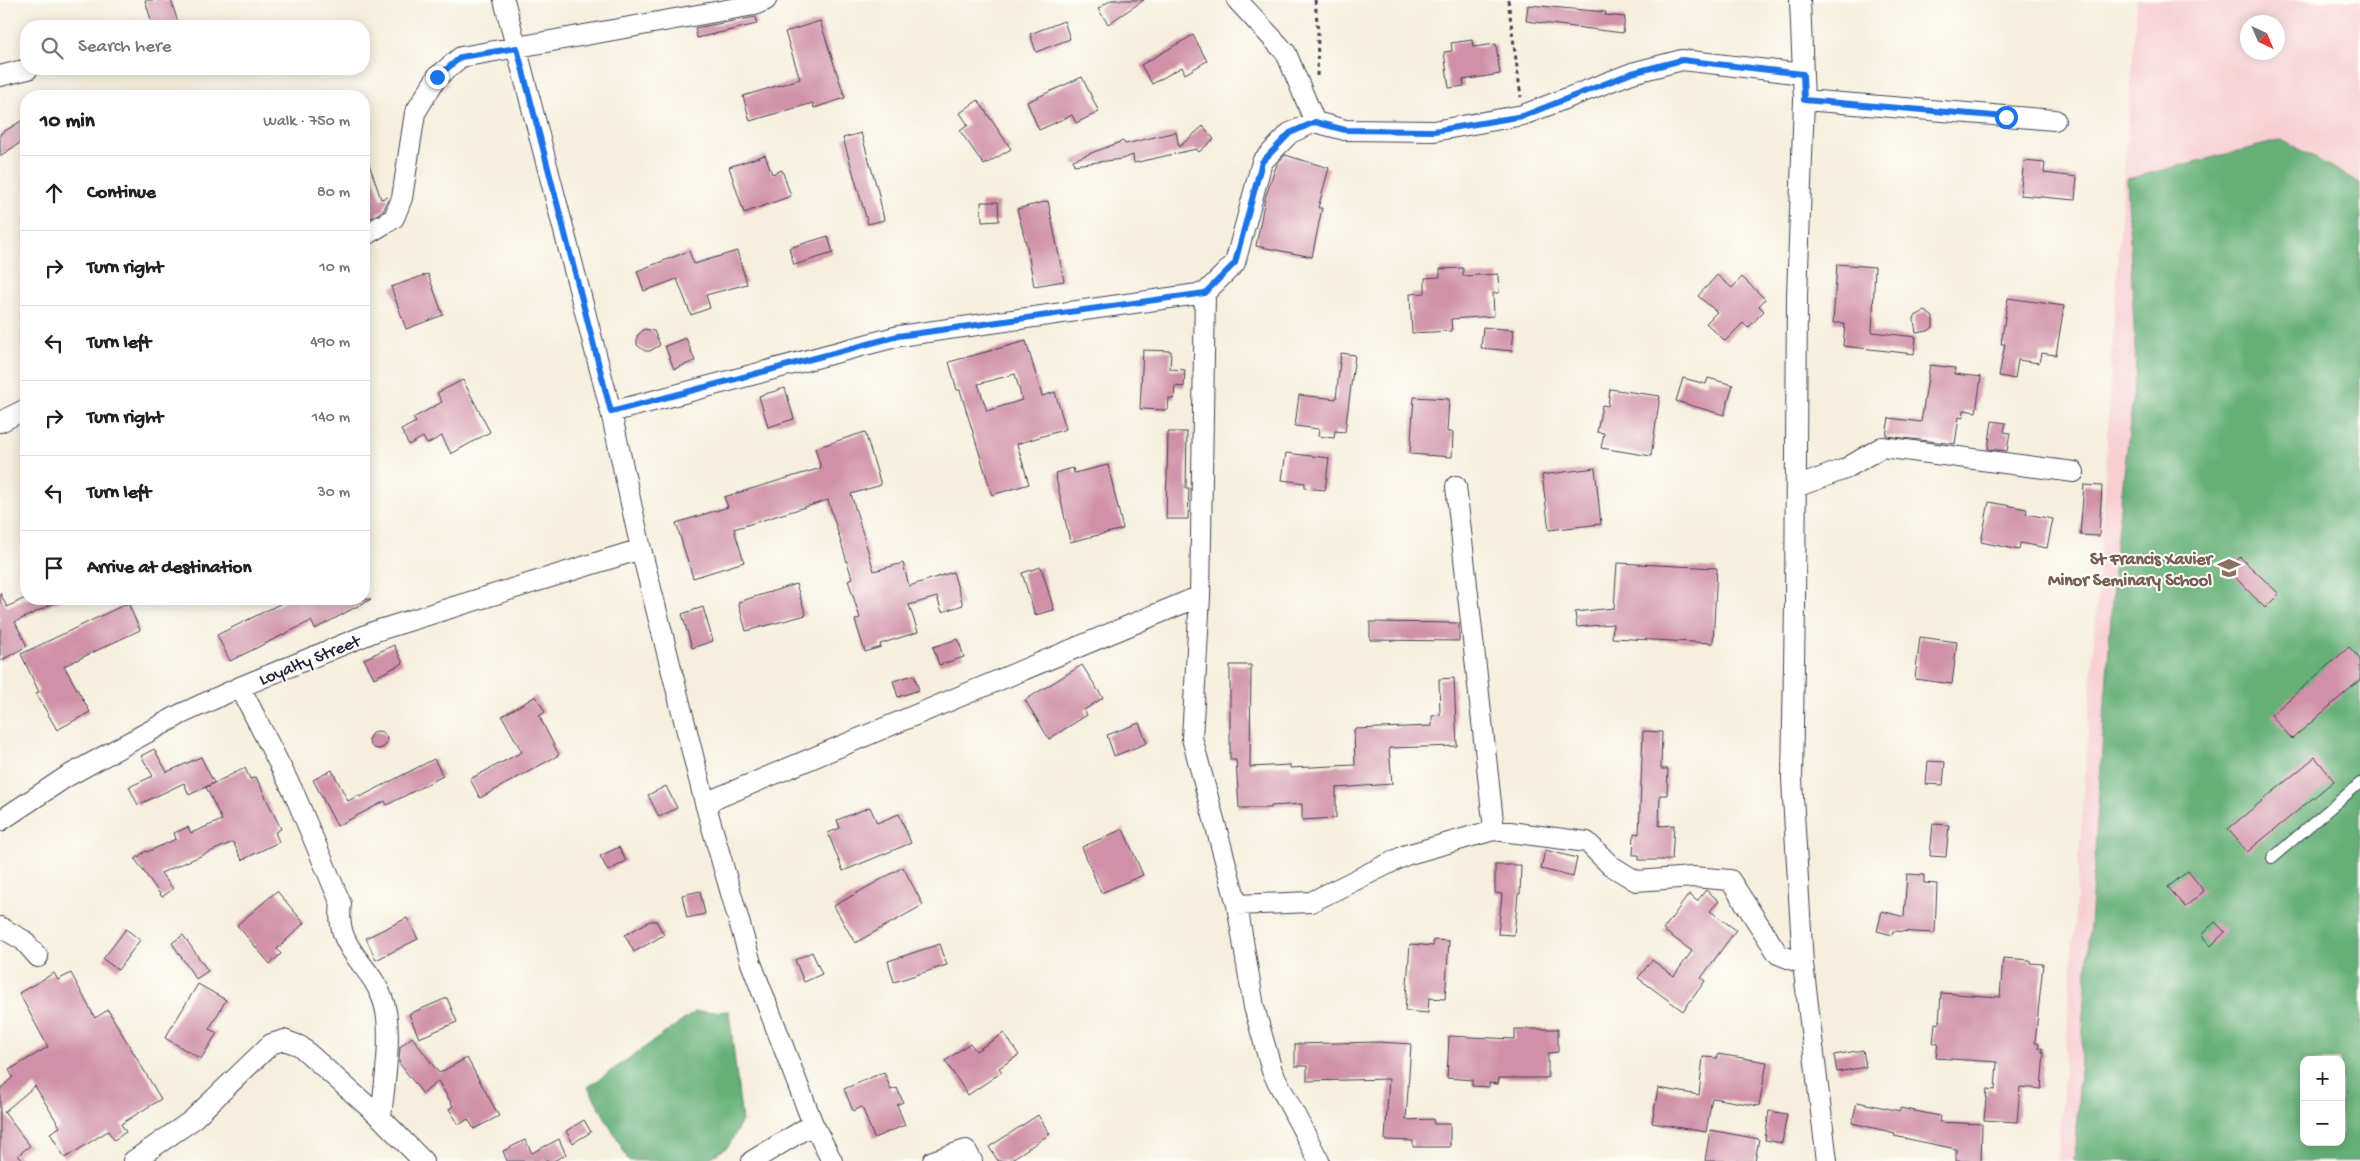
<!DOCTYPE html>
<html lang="en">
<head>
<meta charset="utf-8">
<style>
	:root { --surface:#fff; --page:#f2f2f2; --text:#202124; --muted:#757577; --line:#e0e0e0 }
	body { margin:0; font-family:"Gochi Hand",sans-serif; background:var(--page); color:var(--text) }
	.controls { position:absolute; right:15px; bottom:15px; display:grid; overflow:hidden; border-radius:10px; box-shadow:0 2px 12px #0003 }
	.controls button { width:45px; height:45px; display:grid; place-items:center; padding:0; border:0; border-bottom:1px solid var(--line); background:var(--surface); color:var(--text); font:25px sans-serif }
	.compass { position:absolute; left:2240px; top:15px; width:45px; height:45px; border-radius:50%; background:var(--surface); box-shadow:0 2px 12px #0003; rotate:136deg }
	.stop { position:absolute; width:15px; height:15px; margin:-11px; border:4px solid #1a73e8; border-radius:50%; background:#fff }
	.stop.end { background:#1a73e8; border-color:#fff; box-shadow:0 1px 5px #0008 }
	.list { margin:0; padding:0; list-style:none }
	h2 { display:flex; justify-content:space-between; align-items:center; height:65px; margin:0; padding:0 20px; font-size:21px }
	h2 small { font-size:16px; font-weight:400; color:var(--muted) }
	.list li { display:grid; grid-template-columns:32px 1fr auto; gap:15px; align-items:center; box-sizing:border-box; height:75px; padding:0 20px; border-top:1px solid var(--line) }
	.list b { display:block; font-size:19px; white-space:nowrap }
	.list em { font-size:16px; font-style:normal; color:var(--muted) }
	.icon { flex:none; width:28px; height:28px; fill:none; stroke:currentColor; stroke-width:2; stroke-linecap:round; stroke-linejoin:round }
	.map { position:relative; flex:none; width:2360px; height:1161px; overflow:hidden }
	.search { position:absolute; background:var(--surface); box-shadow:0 2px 12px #0003; left:20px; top:20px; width:350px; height:55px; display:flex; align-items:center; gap:12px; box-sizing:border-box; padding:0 18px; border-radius:20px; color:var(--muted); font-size:19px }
	.panel { position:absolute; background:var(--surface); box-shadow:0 2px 12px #0003; left:20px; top:90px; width:350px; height:515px; border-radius:20px }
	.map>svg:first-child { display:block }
</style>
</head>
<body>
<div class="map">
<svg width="2360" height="1161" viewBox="0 0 2360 1161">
	<rect width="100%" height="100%" fill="#fdfcf7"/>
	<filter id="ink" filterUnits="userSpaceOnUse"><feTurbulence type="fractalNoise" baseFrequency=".02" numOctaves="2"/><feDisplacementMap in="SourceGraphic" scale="10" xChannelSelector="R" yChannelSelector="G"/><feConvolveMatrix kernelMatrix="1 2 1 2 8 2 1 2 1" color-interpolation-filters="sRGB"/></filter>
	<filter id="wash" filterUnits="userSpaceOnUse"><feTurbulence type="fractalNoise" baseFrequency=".0096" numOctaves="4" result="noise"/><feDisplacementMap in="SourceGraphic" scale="20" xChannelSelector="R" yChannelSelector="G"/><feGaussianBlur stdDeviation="1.12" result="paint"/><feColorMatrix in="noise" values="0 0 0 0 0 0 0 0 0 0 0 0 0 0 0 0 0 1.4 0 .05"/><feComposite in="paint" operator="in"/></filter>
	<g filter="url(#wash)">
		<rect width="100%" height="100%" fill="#f6efdd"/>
		<!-- built -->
		<path fill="#f7cfd3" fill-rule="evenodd" d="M2137 0H2360V1161H2058L2105 483 2114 310ZM2248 22H2278V52H2248ZM2304 1060H2341V1142H2304Z"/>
		<!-- forest -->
		<path fill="#66b078" stroke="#44695a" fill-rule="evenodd" d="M2282 140 2360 183V1161H2074L2116 543 2136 371 2127 179ZM2304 1060H2341V1142H2304Z
			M729 1011 742 1121 728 1147 705 1161H629L588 1087 695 1012Z"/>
		<g id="blocks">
			<!-- building -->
			<path fill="#d090a7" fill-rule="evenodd" d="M145 0H171L179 26H153Z
				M1111 0H1144L1108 24 1098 9Z
				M1528 5 1606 12 1605 15 1625 17 1623 33 1526 21Z
				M756 17 757 24 697 38 695 28Z
				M820 21 845 98 814 108 813 103 750 121 743 96 800 79 785 32Z
				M1064 21 1070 39 1036 52 1030 34Z
				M1193 35 1207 61 1185 74 1182 67 1152 84 1141 65Z
				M1472 40 1473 47 1496 44 1500 74 1463 80 1464 86 1449 88 1444 52 1452 51 1451 43Z
				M1082 77 1099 112 1076 123 1072 115 1039 130 1027 102Z
				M978 100 1011 149 984 165 960 131 968 125 960 113Z
				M26 118V139L0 156V134Z
				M1203 126 1214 139 1199 152 1196 149 1134 163 1133 155 1122 159 1074 165 1073 160 1123 141 1125 144 1176 132 1179 147Z
				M861 133 878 191 884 220 868 224 843 138Z
				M364 155H366L381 199 387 197 388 200 384 210 364 222Z
				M765 155 772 174 782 170 791 196 744 213 729 167Z
				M1285 155 1329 168 1318 208H1322L1312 257 1256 246 1265 198 1277 164Z
				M2024 161 2045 163 2044 173 2077 177 2075 200 2020 195Z
				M1048 201 1064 281 1034 286 1027 247 1017 209Z
				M981 202H998L999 221 982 222Z
				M828 236 833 253 794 265 789 248Z
				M689 251 694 264 737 251 747 284 706 295 710 308 691 315 677 279 644 291 637 271Z
				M1837 264 1875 267 1872 332 1916 337 1914 354 1843 346 1845 323H1833Z
				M1463 268V276L1498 274 1499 293H1493L1494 316 1451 319 1452 331 1412 333 1410 294 1425 293V278L1440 277V269Z
				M428 274 443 315 406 329 391 287Z
				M1717 275 1732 288 1742 277 1765 299 1759 306 1764 311 1748 328 1743 323 1725 341 1706 323 1717 312 1698 296Z
				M2008 298 2064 306 2056 355 2041 353 2039 363 2018 360 2015 379 1999 376 2005 344H2001Z
				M1925 311 1933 317V327L1928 331 1916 333 1914 320 1915 316Z
				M1483 327 1514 330 1512 351 1481 348Z
				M644 329 654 331 660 345 650 351H645L637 345V336Z
				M686 338 695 361 674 369 665 346Z
				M1026 341 1042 396 1055 392 1066 429 1017 444 1029 484 992 495 960 390H957L949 362ZM1015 374 1022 400 987 411 978 384Z
				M1143 350 1171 351 1170 369 1185 370 1184 387 1175 386 1174 399 1169 398 1168 410 1140 409Z
				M1341 353 1355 355 1345 432 1335 431 1334 438 1318 436 1319 429 1295 426 1299 395 1336 399Z
				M1930 365 1955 368 1954 374 1981 377 1976 412 1964 410 1963 418 1959 417 1955 444 1886 436 1889 418 1921 422Z
				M1683 378 1706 384 1708 378 1733 385 1724 415 1676 401Z
				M463 380 490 432 451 454 442 436 427 444 423 437 409 445 401 430 416 422 413 418 442 402 437 393Z
				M785 388 794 419 768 427 759 396Z
				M1610 389 1660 396 1651 456 1601 448 1604 433 1597 432 1602 405 1608 406Z
				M1414 397 1449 399 1447 432H1453L1452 457 1410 454Z
				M1992 421 2006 423 2004 432 2010 433 2007 451 1988 449Z
				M865 432 881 485 851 494 874 571 903 563 909 586 953 572 963 605 942 612 937 597 909 605 918 632 880 644 881 647 865 652 855 620 860 618 848 580 852 578 828 500 734 529 744 562 693 578 676 523 728 507 724 497 821 468 815 448Z
				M1168 432H1187L1186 488H1189L1188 519H1166Z
				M1286 453 1329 458 1325 490 1305 488V483L1282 480Z
				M1108 465 1123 529 1070 542 1055 473 1073 468 1074 473Z
				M1595 468 1601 524 1549 530 1542 475Z
				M2084 485 2102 486 2099 536 2080 535Z
				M1989 502 2027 509 2026 514 2053 519 2047 548 2020 543 2019 550 1981 542Z
				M2240 557 2279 594 2265 608 2228 570Z
				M1617 563 1717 568 1713 643 1612 638 1613 624 1577 627 1575 612 1614 608Z
				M1041 567 1054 610 1035 615 1022 573Z
				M796 584 806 615 746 631 738 602Z
				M0 593 7 607 23 599H63L15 622 27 646 0 661Z
				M290 599H371L315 629 311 621 230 661 217 635Z
				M128 603 140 630 64 666 90 712 57 730 36 693 39 692 21 654Z
				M703 607 713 641 692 648 682 614Z
				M1370 622 1459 623V641L1370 640Z
				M1920 637 1957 642 1952 684 1915 679Z
				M958 639 964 657 939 665 933 647Z
				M394 645 403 663 374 678 364 659Z
				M2349 647 2360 659V680L2292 739 2271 715Z
				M1082 665 1103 698 1084 710 1087 715 1049 739 1025 700Z
				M1230 665H1251L1250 767 1290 765V768L1355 765 1354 729 1432 726V716L1440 715 1439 679 1454 678 1457 746 1389 748 1392 784 1336 788V818L1302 820V804L1271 806V808H1239L1236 760H1230Z
				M914 675 919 690 898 697 893 681Z
				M536 696 545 712 539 716 559 755 480 798 470 779 522 752 502 716Z
				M1139 723 1147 743 1114 756 1107 735Z
				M1643 731 1662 732 1661 769H1668L1667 795H1660L1659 826 1674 825 1672 860H1639V855H1633L1634 833 1639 834Z
				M369 740a9 9 0 1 1 18 0a9 9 0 1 1-18 0Z
				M154 749 167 772 201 757 214 783 189 795 184 783 138 805 129 787 153 776 141 756Z
				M2315 757 2334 781 2247 852 2228 829Z
				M434 759 443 776 387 805 385 801 337 826 313 780 332 770 348 801 359 795 360 797Z
				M1928 761 1945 762 1943 785 1926 784Z
				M245 768 250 779 256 777 281 829 275 832 279 842 242 860 233 842 161 873 173 889 162 897 135 859 146 851 147 852 176 839 174 833 188 827 191 833 222 820 206 787Z
				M666 786 677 808 659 817 648 795Z
				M870 807 877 823 899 814 911 843 843 871 828 833 840 828 837 820Z
				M1933 824 1949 825 1946 857 1930 856Z
				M1123 829 1143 875 1101 893 1082 847Z
				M619 847 626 861 608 871 600 856Z
				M1545 850 1577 858 1573 877 1541 869Z
				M1495 865H1521L1520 894H1518L1514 935 1498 934 1502 894 1495 893Z
				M903 867 923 905 855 943 834 906Z
				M2188 871 2204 891 2185 907 2168 887Z
				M1907 874 1924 875V883L1937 884 1935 933 1893 931 1892 935 1877 931 1882 911 1904 917Z
				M1706 890 1719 901 1710 911 1736 930 1701 978 1705 981 1683 1011 1638 978 1652 960 1674 976 1692 951 1663 930 1689 894 1697 901Z
				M277 891 304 923 277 949 281 954 270 964 237 925Z
				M700 891 705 914 687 918 682 895Z
				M407 918 418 939 376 960 366 938Z
				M650 921H656L664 935 634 952 625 935Z
				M2215 922 2225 932 2211 946 2201 935Z
				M126 929 140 940 118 970 103 959Z
				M183 935 208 971 196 979 172 943Z
				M1433 940 1449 941 1445 999 1429 998 1428 1013 1405 1011 1410 944 1433 946Z
				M940 944 947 965 894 982 888 961Z
				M812 952 822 974 804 982 795 960Z
				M2003 958 2030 960V963L2043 964 2035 1043H2039L2038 1048H2042V1052H2044L2041 1089 2020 1087 2017 1122 1984 1120 1987 1089 1995 1090 1997 1062 1936 1058 1938 1043H1933L1935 1023 1939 1024 1941 993 2000 997Z
				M54 973 58 980 71 973 95 1018 108 1010 161 1099 121 1124 126 1132 114 1140 108 1131 65 1158 50 1133 60 1127 35 1086 4 1112 30 1146 18 1155 23 1161H0V1089L13 1077 9 1070 48 1047 19 993Z
				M198 984 226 1000 209 1029 217 1033 201 1059 165 1038Z
				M447 998 457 1022 419 1038 409 1014Z
				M1515 1029H1558V1052L1548 1053V1078H1499L1498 1084 1489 1083V1087L1472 1086V1080L1447 1078 1449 1036 1515 1039Z
				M1004 1033 1019 1055 999 1068 1002 1072 968 1095 945 1061 970 1043 976 1051Z
				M412 1037 439 1073 467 1058 499 1116 474 1129 468 1119 459 1125 449 1109 453 1106 438 1081 423 1094 399 1063 400 1047Z
				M1378 1042 1411 1044 1406 1120 1433 1119 1434 1124H1450V1147H1413V1141L1385 1140 1389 1079 1307 1081V1066H1295V1044Z
				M1863 1050 1866 1067 1837 1072 1834 1055Z
				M1718 1054 1767 1062 1759 1106 1712 1098 1706 1132 1652 1123 1658 1088 1699 1095 1703 1057 1718 1058Z
				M884 1072 891 1090 897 1088 903 1102 897 1105 905 1125 874 1138 862 1107 853 1111 844 1089Z
				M1857 1102 1900 1111V1108L1940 1116 1939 1122 1982 1124 1981 1161H1956V1149L1894 1136 1895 1133 1852 1123Z
				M1769 1111 1787 1114 1782 1143 1765 1140Z
				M1038 1115 1050 1134 1009 1161H998L989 1147Z
				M584 1120 591 1132 573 1143 566 1131Z
				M1710 1130 1759 1139 1755 1161H1705Z
				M559 1139 566 1155 553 1161H507L503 1151 525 1140 532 1153Z"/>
		</g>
	</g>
	<g filter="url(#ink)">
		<use href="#blocks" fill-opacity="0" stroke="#424153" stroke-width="1"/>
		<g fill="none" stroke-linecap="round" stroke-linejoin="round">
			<defs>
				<path id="service" d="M2272 858 2360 783"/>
				<path id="minor" d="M504 0 611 412 641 549 705 803 751 963 813 1124 832 1161
					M1237 0 1286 53 1315 122 1345 130 1434 131 1523 115 1632 73 1682 60 1803 74
					M1800 0 1804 100 1797 296 1795 606 1792 780 1803 964 1827 1161
					M0 76 28 69
					M1804 100 2055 120
					M1315 122 1290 133 1262 162 1235 263 1205 293 1200 596 1192 738 1237 905 1254 1007 1272 1071 1319 1161
					M364 236 394 218 402 198 415 113 437 77 461 57 754 5 766 0
					M611 412 899 336 1205 293
					M0 422 26 409
					M1456 486 1494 830
					M1796 487 1845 469 1882 447 2074 472
					M240 687 294 793 341 904C334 951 372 963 384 1003 393 1033 384 1086 381 1118
					M705 803 1200 596
					M0 821 66 777 181 714 240 687 376 631 641 549
					M1237 905 1311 902 1406 855 1494 830 1587 842 1610 865 1636 881 1693 877 1730 880 1778 954 1803 964
					M0 927 23 940 38 957
					M133 1161 191 1121 271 1044 284 1040 300 1046 381 1118 423 1161
					M752 1161 813 1124
					M933 1161 966 1150 972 1161"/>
			</defs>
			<!-- service casing -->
			<use href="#service" stroke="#424153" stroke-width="12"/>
			<!-- minor casing -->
			<use href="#minor" stroke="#424153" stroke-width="22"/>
			<!-- path -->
			<path stroke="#424153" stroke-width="3" stroke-dasharray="4 4" stroke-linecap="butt" d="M1315 0 1318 32 1317 77
				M1508 0 1521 97"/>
			<!-- service -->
			<use href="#service" stroke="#fff" stroke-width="10"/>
			<!-- minor -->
			<use href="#minor" stroke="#fff" stroke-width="20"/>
		</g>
	</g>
	<g fill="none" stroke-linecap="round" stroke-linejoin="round" filter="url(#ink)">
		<!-- route -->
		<path stroke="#1a73e8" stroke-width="6" d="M437 77 461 57 517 48 611 412 898 336 1205 293 1235 263 1262 162 1290 133 1315 122 1345 130 1434 131 1523 116 1632 73 1682 60 1803 74 1804 100 2006 117"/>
	</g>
	<!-- icons -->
	<defs>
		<symbol id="school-bare" viewBox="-9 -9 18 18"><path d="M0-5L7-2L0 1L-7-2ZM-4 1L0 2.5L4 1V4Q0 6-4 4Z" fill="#8d6e63" stroke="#fdfcf7" stroke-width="2.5" paint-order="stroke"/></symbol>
	</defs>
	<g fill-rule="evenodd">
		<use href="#school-bare" x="2213" y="552" width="32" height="32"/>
	</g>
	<g text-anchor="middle" stroke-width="4" stroke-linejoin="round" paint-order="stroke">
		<!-- education labels -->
		<g font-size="18" font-weight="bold" fill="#785e54" stroke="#fdfcf7" text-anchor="end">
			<text x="2212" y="564">St Francis Xavier<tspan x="2212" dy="21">Minor Seminary School</tspan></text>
		</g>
		<!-- street labels -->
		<g font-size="18" fill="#22223b" stroke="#fdfcf7">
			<text transform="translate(309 659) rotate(-22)" y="6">Loyalty Street</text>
		</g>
	</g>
</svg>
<div class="controls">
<button>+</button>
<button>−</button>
</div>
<svg class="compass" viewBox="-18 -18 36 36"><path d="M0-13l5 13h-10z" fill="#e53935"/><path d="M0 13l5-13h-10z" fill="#757577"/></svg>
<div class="stop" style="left:2006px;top:117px"></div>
<div class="stop end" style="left:437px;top:77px"></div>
<div class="search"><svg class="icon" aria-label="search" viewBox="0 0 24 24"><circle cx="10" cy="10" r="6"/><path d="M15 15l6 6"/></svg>Search here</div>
<section class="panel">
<h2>10 min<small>Walk · 750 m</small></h2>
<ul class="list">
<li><svg class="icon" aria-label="ahead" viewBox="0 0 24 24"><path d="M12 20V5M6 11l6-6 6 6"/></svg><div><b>Continue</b></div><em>80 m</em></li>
<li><svg class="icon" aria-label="right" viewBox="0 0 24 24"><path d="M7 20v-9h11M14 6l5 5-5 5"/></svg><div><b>Turn right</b></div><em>10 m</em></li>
<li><svg class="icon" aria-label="left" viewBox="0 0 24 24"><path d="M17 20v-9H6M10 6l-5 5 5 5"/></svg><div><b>Turn left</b></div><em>490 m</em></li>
<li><svg class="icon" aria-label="right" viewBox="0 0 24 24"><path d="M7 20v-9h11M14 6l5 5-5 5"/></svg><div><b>Turn right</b></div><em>140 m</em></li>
<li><svg class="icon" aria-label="left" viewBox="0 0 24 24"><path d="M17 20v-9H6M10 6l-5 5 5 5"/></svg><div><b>Turn left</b></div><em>30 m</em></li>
<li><svg class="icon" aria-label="arrive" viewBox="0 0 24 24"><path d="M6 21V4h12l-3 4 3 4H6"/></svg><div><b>Arrive at destination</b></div></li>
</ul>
</section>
</div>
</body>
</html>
